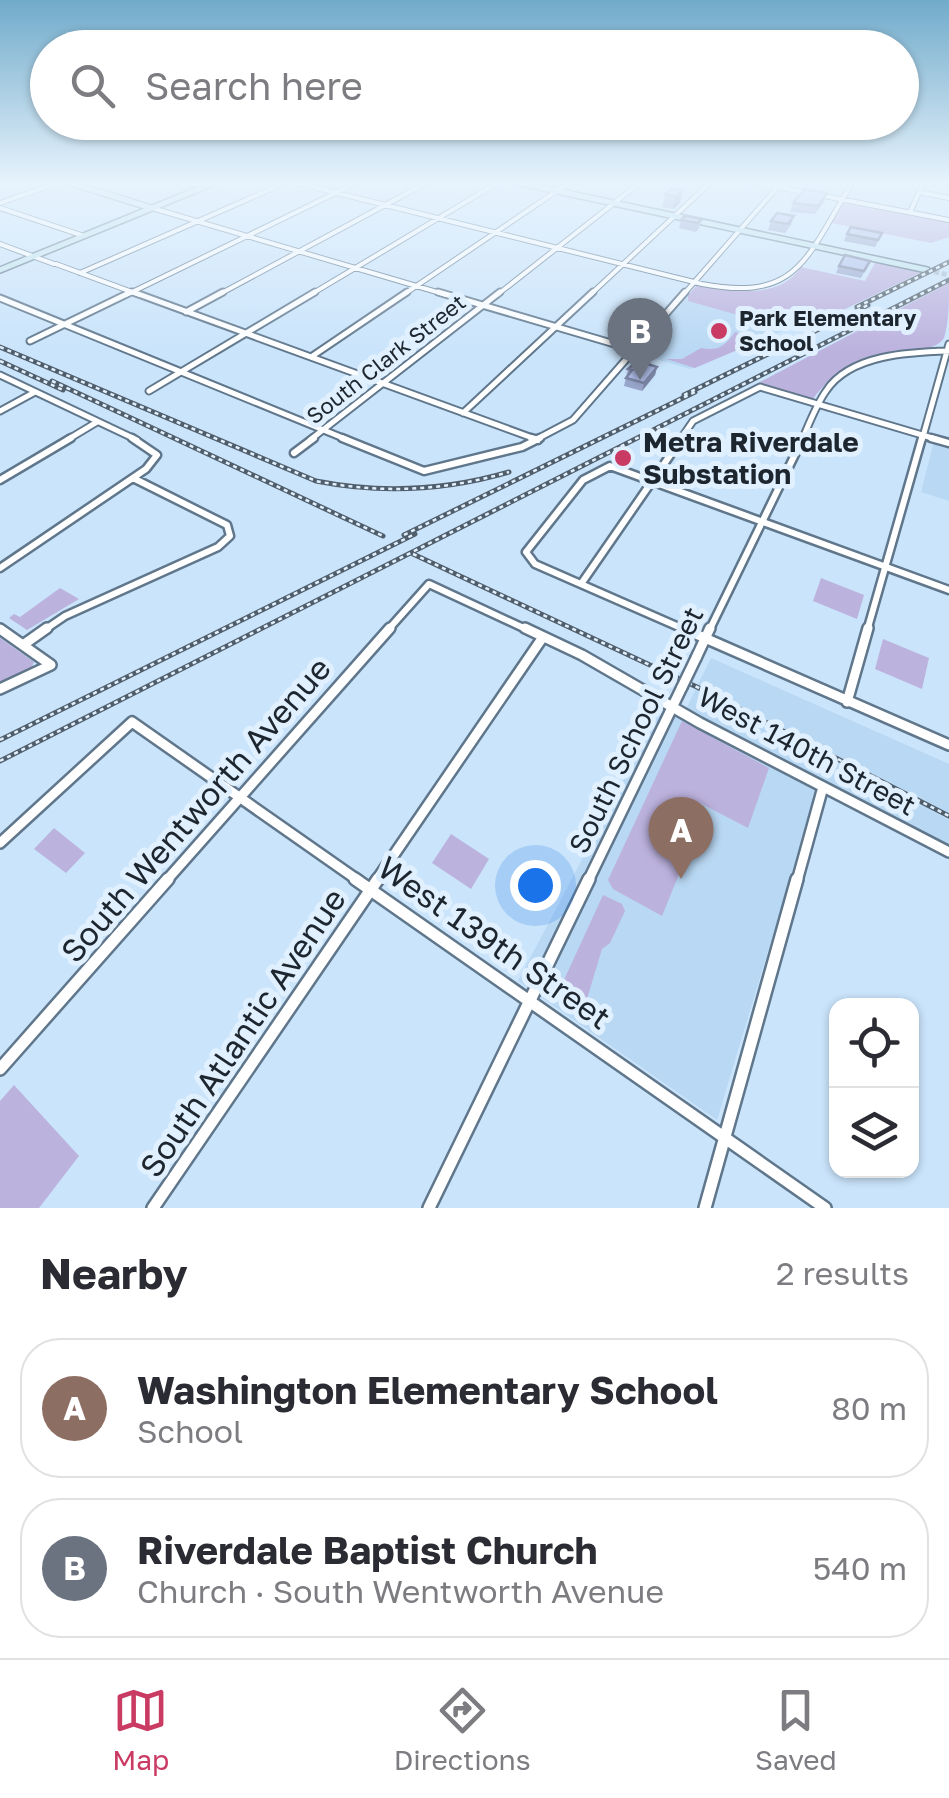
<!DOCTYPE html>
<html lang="en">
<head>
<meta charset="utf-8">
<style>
	:root { --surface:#fff; --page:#f2f2f3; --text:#2b2b33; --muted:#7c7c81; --line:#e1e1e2; --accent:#ca3b63 }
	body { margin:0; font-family:"Golos Text",sans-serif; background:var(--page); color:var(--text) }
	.controls { position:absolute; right:30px; bottom:30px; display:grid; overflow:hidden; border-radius:20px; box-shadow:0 2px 8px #0004 }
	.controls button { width:90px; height:90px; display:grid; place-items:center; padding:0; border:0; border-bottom:2px solid var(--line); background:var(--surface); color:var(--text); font:50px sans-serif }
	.you { position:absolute; left:535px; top:885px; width:35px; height:35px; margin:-25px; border:8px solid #fff; border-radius:50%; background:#1a73e8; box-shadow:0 0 0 15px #1a73e833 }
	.badge { display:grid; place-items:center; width:65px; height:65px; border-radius:50%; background:var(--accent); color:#fff; font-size:32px; font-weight:700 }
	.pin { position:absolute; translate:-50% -82px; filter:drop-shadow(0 2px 5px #0008) }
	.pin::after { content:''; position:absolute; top:52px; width:35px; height:30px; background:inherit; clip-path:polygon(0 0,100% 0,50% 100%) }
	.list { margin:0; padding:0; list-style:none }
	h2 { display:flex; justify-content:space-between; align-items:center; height:130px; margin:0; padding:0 40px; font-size:42px }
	h2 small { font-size:32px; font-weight:400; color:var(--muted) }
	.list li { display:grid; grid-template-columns:65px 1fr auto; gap:30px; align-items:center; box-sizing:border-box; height:140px; margin:0 20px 20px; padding:0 20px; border:2px solid var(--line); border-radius:40px }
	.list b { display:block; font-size:38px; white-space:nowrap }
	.list p { margin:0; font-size:32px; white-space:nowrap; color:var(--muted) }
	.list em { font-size:32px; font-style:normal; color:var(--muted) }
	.icon { flex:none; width:55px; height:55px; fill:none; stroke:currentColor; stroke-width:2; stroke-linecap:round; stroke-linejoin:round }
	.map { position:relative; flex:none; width:949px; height:1208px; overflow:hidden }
	.search { position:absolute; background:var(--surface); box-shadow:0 2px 8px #0004; left:30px; right:30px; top:30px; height:110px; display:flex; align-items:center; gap:25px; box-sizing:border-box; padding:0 35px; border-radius:55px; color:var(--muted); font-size:38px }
	.sheet { height:450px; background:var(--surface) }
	nav { display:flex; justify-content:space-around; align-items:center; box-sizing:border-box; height:140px; border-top:2px solid var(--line); background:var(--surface); font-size:28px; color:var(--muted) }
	nav a { display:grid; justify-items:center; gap:5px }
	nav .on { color:var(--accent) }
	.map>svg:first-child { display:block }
</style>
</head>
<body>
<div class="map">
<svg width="949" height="1208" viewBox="0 0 949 1208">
	<rect width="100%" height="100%" fill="#cae4fb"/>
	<!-- built -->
	<path fill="#b9d8f4" d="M688 295 800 324 690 369 638 354Z
		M934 441 949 445V501L921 492Z
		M711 658 949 764V845L820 779 717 1120 518 981 667 698 686 709Z"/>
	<!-- green -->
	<path fill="#bcb2de" d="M844 202 949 221V237L931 243 831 223Z
		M876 261 924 271 810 326 789 321 770 324 688 301V295L698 284C732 291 778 301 801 267L865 281Z
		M949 283C949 300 949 323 944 338 927 363 853 342 813 399L758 383Z
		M735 332 763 339 695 368 666 359H682L701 348C718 352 726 345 735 332Z
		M821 578 864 595 857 619 813 601Z
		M60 588 79 599 27 630 9 618 14 614 20 617Z
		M0 638 34 662 30 671 0 685Z
		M883 639 929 658 922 689 875 669Z
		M682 721 769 768 748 828 698 802 682 839 691 845 662 916 613 889 608 880Z
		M54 828 85 853 66 873 34 849Z
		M451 834 489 859 471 889 432 863Z
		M603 895 622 904 625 911 610 943 602 949 586 1002 606 1016 602 1024 558 993Z
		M14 1085 79 1156 39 1208H0V1101Z"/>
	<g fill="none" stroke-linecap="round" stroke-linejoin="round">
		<!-- secondary-tunnel -->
		<path stroke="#a7bed2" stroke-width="5" stroke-dasharray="5 2.5" stroke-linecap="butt" d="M927 270 949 275"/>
		<defs>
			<path id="street-far4" d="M188 182 205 187
				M293 182 702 284C801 303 807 254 853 182
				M751 182 949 220
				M919 192 949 198
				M0 203 60 182
				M0 208 84 236
				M152 208 447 295
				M910 212 924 182
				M0 244 54 264
				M56 264 140 295
				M80 273 287 182
				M126 295 358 182
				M218 295 428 182
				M310 295 499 182
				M403 295 570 182
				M497 295 641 182
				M590 295 711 182
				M683 295 782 182"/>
			<path id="street-far3" d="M133 292 538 440
				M438 292 635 350
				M0 298 348 440
				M186 312 223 292
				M30 341 131 292
				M311 357 407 292
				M0 375 137 440
				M149 391 315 292
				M0 411 35 392
				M463 413 593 292
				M67 440 97 422
				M310 440 500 292
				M535 440 573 420 685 292
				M680 440 693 421 760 387 939 440
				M802 440C809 424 816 405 826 391 850 354 911 352 949 351
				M922 440 949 344"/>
			<path id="street-far2" d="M342 438 424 471 522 447 540 438
				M531 438 538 440
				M931 438 949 443
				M294 453 314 438
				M0 480 71 438
				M0 568 146 469 157 455 132 438
				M581 584 682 438
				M43 631 65 616 218 547 230 536 227 525 133 478
				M387 631 429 584 530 631
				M688 631 535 564 526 552 583 480 610 466 949 590
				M709 631 803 438
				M867 631 922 438"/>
			<path id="street-far1" d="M525 628 582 655 700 723 949 852
				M682 628 949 745
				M0 629 51 665 0 689
				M23 645 47 628
				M696 658 710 628
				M847 702 868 628
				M0 843 132 722 359 881
				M166 881 390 628
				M376 881 543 637
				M588 881 682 687
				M797 881 823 787"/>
			<path id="street" d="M355 879 825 1208
				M0 1069 168 879
				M153 1208 378 879
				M429 1208 589 879
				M705 1208 797 879"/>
			<path id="secondary" d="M68 182 151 208
				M515 182 927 270
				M0 270 216 182"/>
		</defs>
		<!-- street-far4 casing -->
		<use href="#street-far4" stroke="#5f768b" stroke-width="6"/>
		<!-- street-far3 casing -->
		<use href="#street-far3" stroke="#5f768b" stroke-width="9"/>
		<!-- street-far2 casing -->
		<use href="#street-far2" stroke="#5f768b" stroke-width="11"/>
		<!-- street-far1 casing -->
		<use href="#street-far1" stroke="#5f768b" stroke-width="14"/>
		<!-- street casing -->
		<use href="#street" stroke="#5f768b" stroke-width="16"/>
		<!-- secondary casing -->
		<use href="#secondary" stroke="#5f768b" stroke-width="8"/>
		<!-- street-far4 -->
		<use href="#street-far4" stroke="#fff" stroke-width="4"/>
		<!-- street-far3 -->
		<use href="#street-far3" stroke="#fff" stroke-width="5"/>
		<!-- street-far2 -->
		<use href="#street-far2" stroke="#fff" stroke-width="6"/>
		<!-- street-far1 -->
		<use href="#street-far1" stroke="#fff" stroke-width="9"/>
		<!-- street -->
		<use href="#street" stroke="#fff" stroke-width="11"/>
		<!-- secondary -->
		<use href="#secondary" stroke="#c3e5ee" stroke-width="5"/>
		<defs>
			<path id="rail" d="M857 307 949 262
				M0 347 316 481C382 494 444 491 509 472
				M0 361 63 390
				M52 381 383 536
				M684 395 868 305
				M404 535 695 392
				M413 554 699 688 949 816
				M0 740 415 534
				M0 761 949 280"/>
		</defs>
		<!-- rail casing -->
		<use href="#rail" stroke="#505e6b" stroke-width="5"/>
		<!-- rail -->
		<use href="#rail" stroke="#e0f0fe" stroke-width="2.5" stroke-dasharray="4" stroke-linecap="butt"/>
		<defs>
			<path id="street-bridge" d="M682 687 696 658"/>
		</defs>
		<!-- street-bridge casing -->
		<use href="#street-bridge" stroke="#5f768b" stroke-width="14" stroke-linecap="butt"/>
		<!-- street-bridge -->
		<use href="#street-bridge" stroke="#fff" stroke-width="9"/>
	</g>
	<!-- wall -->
	<path fill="#99a6cc" d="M672 188 680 203 673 209 662 207 665 194Z
		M827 193 824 202 815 214 790 212 793 203Z
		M794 216 791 225 785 233 768 230 771 221Z
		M702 219 699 228 696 232 679 228 681 220Z
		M882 233 875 247 844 241 847 234Z
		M870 261 861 278 836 273 839 266Z
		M657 367 655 375 642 391 624 386 628 369Z"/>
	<!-- shaded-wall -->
	<path fill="#7d87a6" d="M683 190 680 203 673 209 676 197Z
		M657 367 655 375 642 391 644 383Z"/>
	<!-- building -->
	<path fill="#b2c1ed" stroke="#7d87a6" stroke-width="2.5" d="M672 188 683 190 676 197 665 194Z
		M805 189 827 193 818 206 793 203Z
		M777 213 794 216 788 224 771 221Z
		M685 216 702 219 698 223 681 220Z
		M851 227 882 233 878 240 847 234Z
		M845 255 870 261 864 271 839 266Z
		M638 361 657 367 644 383 626 378 632 370 628 369Z"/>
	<!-- sky -->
	<linearGradient id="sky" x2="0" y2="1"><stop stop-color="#71abca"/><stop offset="0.52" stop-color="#e7f3fd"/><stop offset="1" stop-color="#e7f3fd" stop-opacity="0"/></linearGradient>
	<rect width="949" height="352" fill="url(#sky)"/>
	<!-- markers -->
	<g fill="#ca3b63" stroke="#e0f0fe" stroke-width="4">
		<circle cx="719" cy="331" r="10"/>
		<circle cx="623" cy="458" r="10"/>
	</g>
	<g text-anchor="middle" stroke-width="10" stroke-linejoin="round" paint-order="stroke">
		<!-- far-poi labels -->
		<g font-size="22" font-weight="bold" fill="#1d262f" stroke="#e0f0fe" text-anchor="start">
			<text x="739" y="326">Park Elementary<tspan x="739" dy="25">School</tspan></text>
		</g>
		<!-- far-street labels -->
		<g font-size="22" fill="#1d262f" stroke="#e0f0fe">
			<text transform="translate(386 359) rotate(-38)" y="8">South Clark Street</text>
		</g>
		<!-- poi labels -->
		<g font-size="28" font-weight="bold" fill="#1d262f" stroke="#e0f0fe" text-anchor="start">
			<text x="643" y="452">Metra Riverdale<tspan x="643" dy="32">Substation</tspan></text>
		</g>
		<!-- street labels -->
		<g font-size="28" fill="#1d262f" stroke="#e0f0fe">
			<text transform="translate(636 730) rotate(-64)" y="10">South School Street</text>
			<text transform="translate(807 751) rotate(28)" y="10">West 140th Street</text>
		</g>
		<!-- near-street labels -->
		<g font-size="32" fill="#1d262f" stroke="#e0f0fe">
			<text transform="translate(196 810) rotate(-49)" y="11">South Wentworth Avenue</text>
			<text transform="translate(494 943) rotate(35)" y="11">West 139th Street</text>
			<text transform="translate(243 1033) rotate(-56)" y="11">South Atlantic Avenue</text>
		</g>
	</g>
</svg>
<div class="controls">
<button><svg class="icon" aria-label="locate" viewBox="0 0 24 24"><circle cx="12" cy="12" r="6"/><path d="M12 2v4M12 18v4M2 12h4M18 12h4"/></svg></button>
<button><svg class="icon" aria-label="layers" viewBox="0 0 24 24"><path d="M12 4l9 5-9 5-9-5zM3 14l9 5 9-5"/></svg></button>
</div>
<div class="you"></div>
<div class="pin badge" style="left:681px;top:879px;background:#8d6e63">A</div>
<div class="pin badge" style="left:640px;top:380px;background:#6b7280">B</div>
<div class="search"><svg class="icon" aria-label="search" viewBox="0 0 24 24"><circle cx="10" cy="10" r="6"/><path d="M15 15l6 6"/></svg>Search here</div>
</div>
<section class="sheet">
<h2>Nearby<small>2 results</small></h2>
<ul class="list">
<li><span class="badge" style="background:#8d6e63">A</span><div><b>Washington Elementary School</b><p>School</p></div><em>80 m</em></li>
<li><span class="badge" style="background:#6b7280">B</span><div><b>Riverdale Baptist Church</b><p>Church · South Wentworth Avenue</p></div><em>540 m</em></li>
</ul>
</section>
<nav>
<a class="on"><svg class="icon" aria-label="map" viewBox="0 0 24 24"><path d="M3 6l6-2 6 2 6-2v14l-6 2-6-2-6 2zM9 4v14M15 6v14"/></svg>Map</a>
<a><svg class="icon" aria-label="directions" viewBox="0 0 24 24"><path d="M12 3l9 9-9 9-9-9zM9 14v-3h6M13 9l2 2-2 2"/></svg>Directions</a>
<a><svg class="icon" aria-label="saved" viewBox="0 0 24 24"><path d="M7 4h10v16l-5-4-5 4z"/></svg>Saved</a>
</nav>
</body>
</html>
